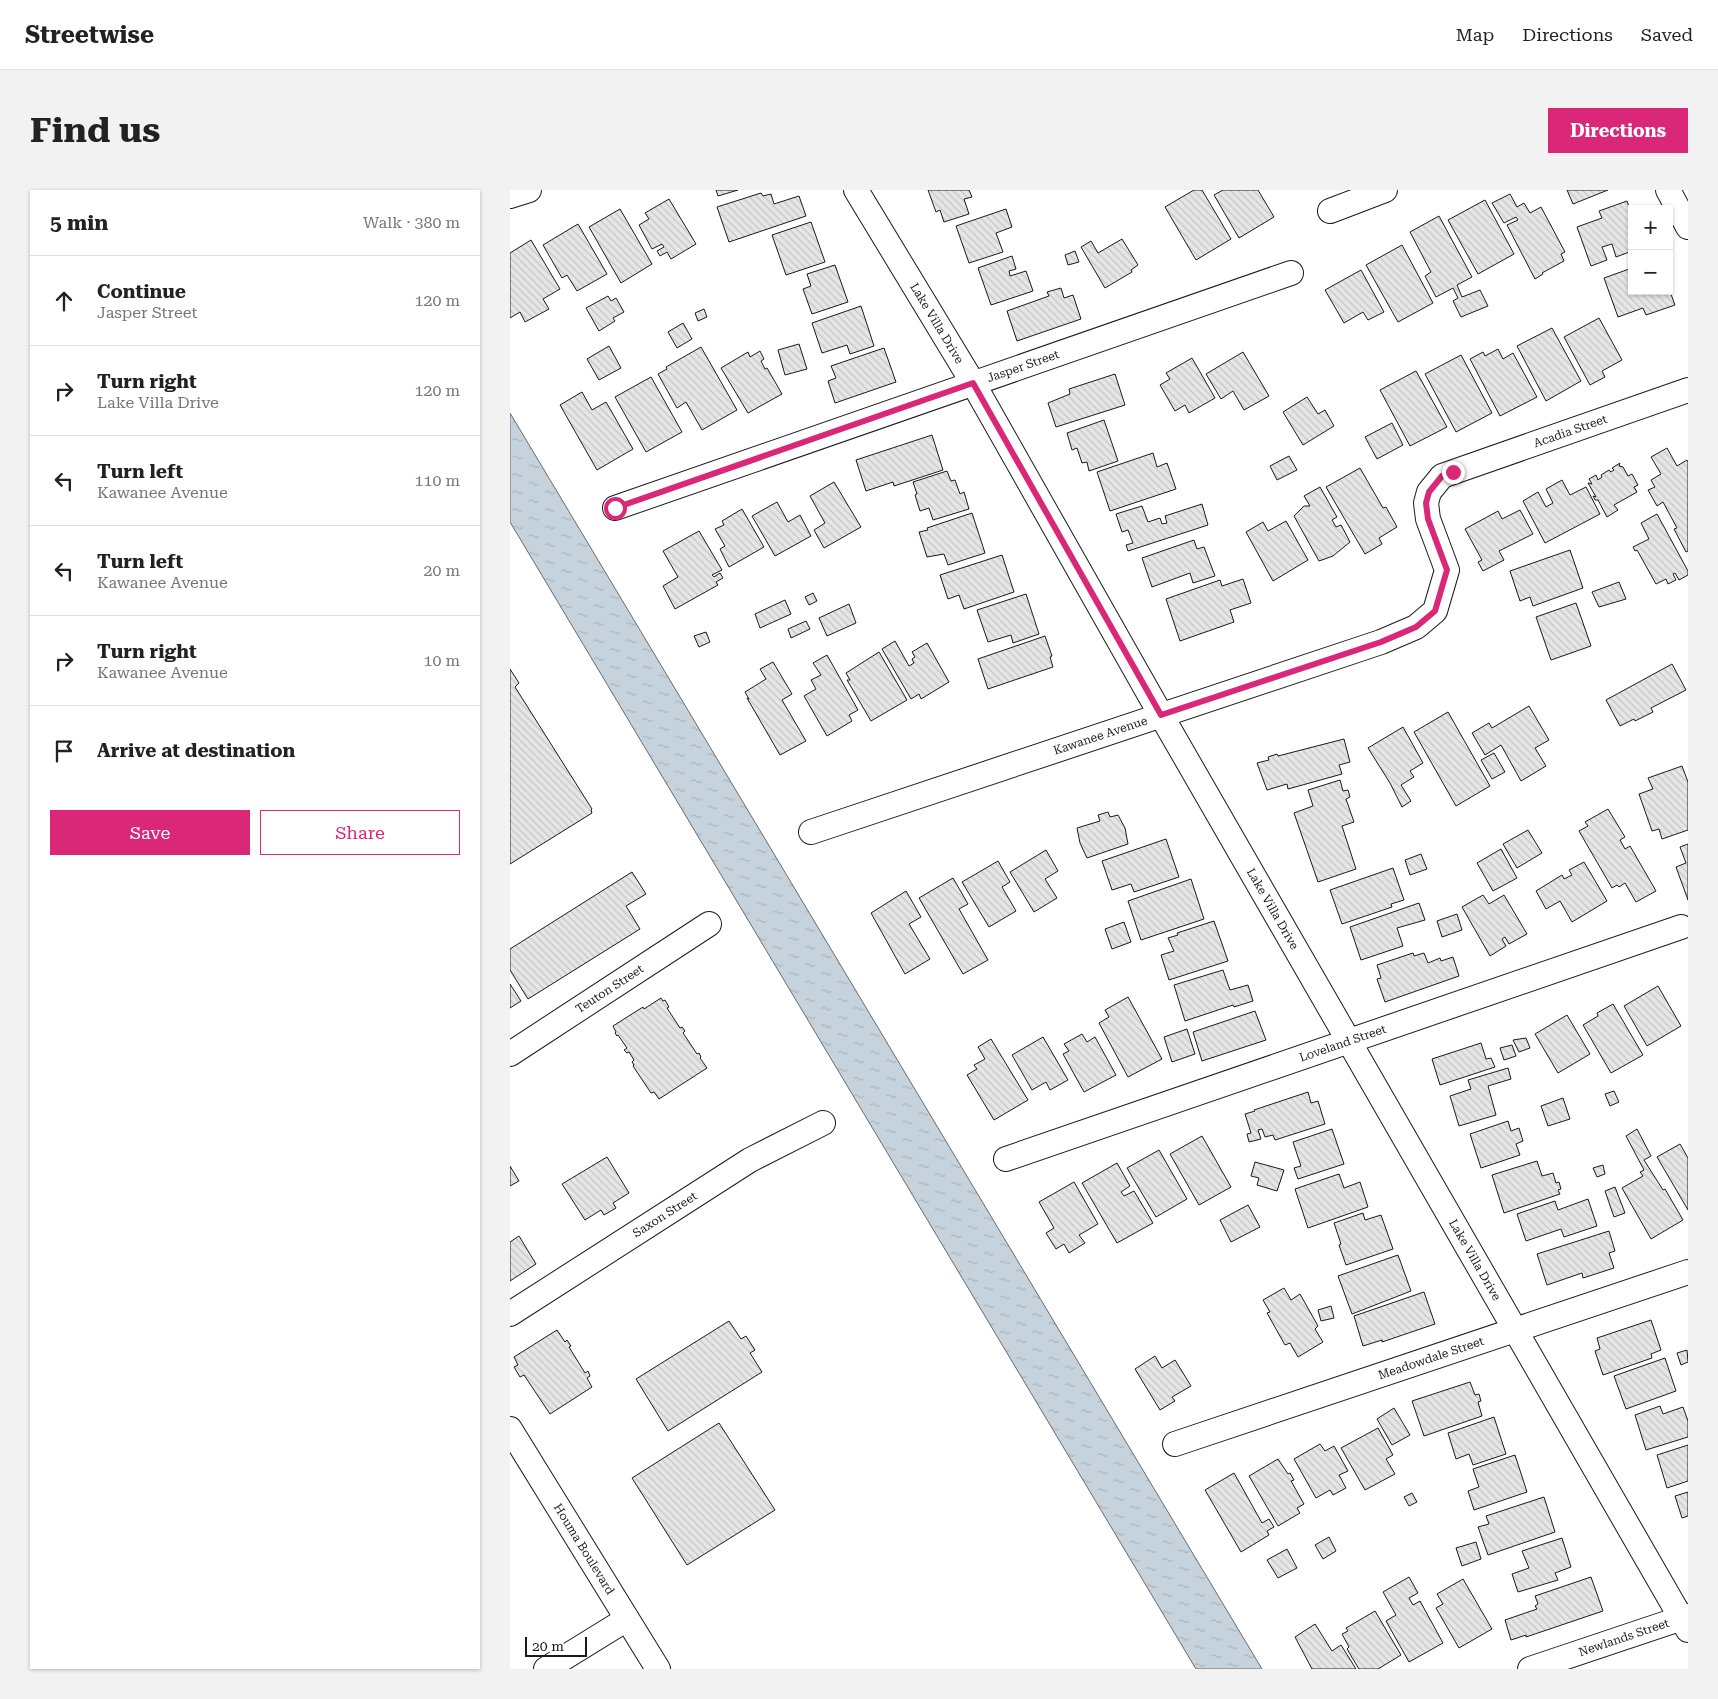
<!DOCTYPE html>
<html lang="en">
<head>
<meta charset="utf-8">
<style>
	:root { --surface:#fff; --page:#f2f2f2; --text:#222; --muted:#767676; --line:#e0e0e0; --accent:#db2777 }
	body { margin:0; font-family:"Roboto Serif",serif; background:var(--page); color:var(--text) }
	.controls { position:absolute; right:15px; top:15px; display:grid; overflow:hidden; border-radius:0px; box-shadow:0 1px 4px #0004 }
	.controls button { width:45px; height:45px; display:grid; place-items:center; padding:0; border:0; border-bottom:1px solid var(--line); background:var(--surface); color:var(--text); font:25px sans-serif }
	.scale { position:absolute; left:15px; bottom:12px; width:62px; box-sizing:border-box; padding-left:5px; border:2px solid #1a1a1a; border-top:0; font-size:14px; line-height:18px; white-space:nowrap; color:#1a1a1a; -webkit-text-stroke:4px #fff; paint-order:stroke }
	.stop { position:absolute; width:15px; height:15px; margin:-11px; border:4px solid #db2777; border-radius:50%; background:#fff }
	.stop.end { background:#db2777; border-color:#fff; box-shadow:0 1px 5px #0008 }
	.list { margin:0; padding:0; list-style:none }
	h2 { display:flex; justify-content:space-between; align-items:center; height:65px; margin:0; padding:0 20px; font-size:21px }
	h2 small { font-size:16px; font-weight:400; color:var(--muted) }
	.list li { display:grid; grid-template-columns:32px 1fr auto; gap:15px; align-items:center; box-sizing:border-box; height:90px; padding:0 20px; border-top:1px solid var(--line) }
	.list b { display:block; font-size:19px; white-space:nowrap }
	.list p { margin:0; font-size:16px; white-space:nowrap; color:var(--muted) }
	.list em { font-size:16px; font-style:normal; color:var(--muted) }
	.actions { display:flex; gap:10px; padding:15px 20px }
	.actions a { flex:1; padding:11px 0; border:1px solid var(--accent); border-radius:0px; text-align:center; font-size:18px; color:var(--accent) }
	.actions .main { background:var(--accent); color:#fff }
	.icon { flex:none; width:28px; height:28px; fill:none; stroke:currentColor; stroke-width:2; stroke-linecap:round; stroke-linejoin:round }
	.map { position:relative; flex:none; width:1178px; height:1479px; overflow:hidden; border-radius:0px }
	header { display:flex; align-items:center; gap:30px; box-sizing:border-box; height:70px; padding:0 25px; background:var(--surface); border-bottom:1px solid var(--line) }
	header strong { font-size:24px }
	nav { display:flex; gap:28px; margin-inline-start:auto; font-size:18px }
	.intro { display:flex; align-items:center; justify-content:space-between; box-sizing:border-box; height:120px; padding:0 30px }
	h1 { margin:0; font-size:35px }
	.button { padding:12px 22px; border-radius:0px; background:var(--accent); color:#fff; font-size:18px; font-weight:700 }
	main { display:flex; gap:30px; padding:0 30px }
	aside { flex:1; background:var(--surface); border-radius:0px; box-shadow:0 1px 4px #0004 }
	.map>svg:first-child { display:block }
</style>
</head>
<body>
<header>
<strong>Streetwise</strong>
<nav><a>Map</a><a>Directions</a><a>Saved</a></nav>
</header>
<div class="intro"><h1>Find us</h1><a class="button">Directions</a></div>
<main>
<aside>
<h2>5 min<small>Walk · 380 m</small></h2>
<ul class="list">
<li><svg class="icon" aria-label="ahead" viewBox="0 0 24 24"><path d="M12 20V5M6 11l6-6 6 6"/></svg><div><b>Continue</b><p>Jasper Street</p></div><em>120 m</em></li>
<li><svg class="icon" aria-label="right" viewBox="0 0 24 24"><path d="M7 20v-9h11M14 6l5 5-5 5"/></svg><div><b>Turn right</b><p>Lake Villa Drive</p></div><em>120 m</em></li>
<li><svg class="icon" aria-label="left" viewBox="0 0 24 24"><path d="M17 20v-9H6M10 6l-5 5 5 5"/></svg><div><b>Turn left</b><p>Kawanee Avenue</p></div><em>110 m</em></li>
<li><svg class="icon" aria-label="left" viewBox="0 0 24 24"><path d="M17 20v-9H6M10 6l-5 5 5 5"/></svg><div><b>Turn left</b><p>Kawanee Avenue</p></div><em>20 m</em></li>
<li><svg class="icon" aria-label="right" viewBox="0 0 24 24"><path d="M7 20v-9h11M14 6l5 5-5 5"/></svg><div><b>Turn right</b><p>Kawanee Avenue</p></div><em>10 m</em></li>
<li><svg class="icon" aria-label="arrive" viewBox="0 0 24 24"><path d="M6 21V4h12l-3 4 3 4H6"/></svg><div><b>Arrive at destination</b></div></li>
</ul>
<div class="actions"><a class="main">Save</a><a>Share</a></div>
</aside>
<div class="map">
<svg width="1178" height="1479" viewBox="0 0 1178 1479">
	<defs>
		<pattern id="water-ripples" width="26" height="14" patternUnits="userSpaceOnUse" patternTransform="scale(1.25)"><rect width="26" height="14" fill="#c6d2dc"/><path d="M2 4q2-2 4 0t4 0M15 11q2-2 4 0t4 0" fill="none" stroke="#aab4bc"/></pattern>
		<pattern id="building-back-hatch" width="6" height="6" patternUnits="userSpaceOnUse" patternTransform="scale(1.25)"><rect width="6" height="6" fill="#e6e6e6"/><path d="M-1 5l2 2M0 0l6 6M5-1l2 2" fill="none" stroke="#c5c5c5"/></pattern>
	</defs>
	<rect width="100%" height="100%" fill="#fff"/>
	<!-- water -->
	<path fill="url(#water-ripples)" stroke="#6a6a6a" d="M0 223 752 1479H686L0 332Z"/>
	<!-- building -->
	<path fill="url(#building-back-hatch)" stroke="#1a1a1a" d="M206 0H228L208 6Z
		M418 0H459L462 7 454 9 459 24 434 32 430 20 426 22Z
		M684 0H692L721 49 686 70 655 17Z
		M713 0H748L764 27 729 48 704 5Z
		M1057 0H1098L1063 14Z
		M251 3 253 6 261 4 264 14 289 6 296 26 219 52 207 17Z
		M1000 4 1007 17 1014 13 1020 23 1031 17 1055 62 1051 64 1054 71 1032 83 1033 84 1025 89 997 35 1008 30 1006 27 994 33 982 13Z
		M159 9 186 54 161 69 157 62 150 66 147 61 154 57 152 54 142 59 129 35 139 29 135 23Z
		M975 10 1004 64 968 84 938 30Z
		M1117 11 1122 25V61L1106 67 1102 54 1092 57 1097 70 1081 76 1067 37 1092 28 1089 21Z
		M110 19 142 74 111 93 79 37Z
		M496 19 502 37 486 43 493 62 459 73 446 36Z
		M929 26 962 87 947 95 952 107 970 100 978 116 951 127 943 111 948 108 943 98 926 107 915 86 921 82 900 42Z
		M301 32 315 72 276 85 262 45Z
		M68 34 97 84 67 101 57 85 52 88 33 55Z
		M612 49 628 75 621 80 622 82 595 98 571 57 581 51 588 63Z
		M21 50 50 99 33 109 39 119 15 132 10 122 0 128V63Z
		M892 55 923 113 888 132 856 75Z
		M565 61 569 72 558 75 555 65Z
		M502 66 506 79 499 81 500 86 516 81 523 101 481 115 468 78Z
		M325 75 338 112 302 124 293 99 301 96 297 84Z
		M1122 78V101H1159V99L1165 115 1136 125 1133 118 1108 127 1094 88Z
		M851 80 874 122 858 130 853 122 834 133 815 100Z
		M551 98 554 108 563 105 571 129 507 151 497 121 539 106 537 102Z
		M98 106 101 111 106 108 114 122 103 128 105 131 89 141 76 118Z
		M351 116 364 156 340 164 337 155 312 163 302 133Z
		M194 119 197 127 188 131 185 123Z
		M1089 128 1112 170 1092 181 1095 187 1080 195 1054 147Z
		M173 133 182 149 167 158 158 142Z
		M1042 138 1071 191 1036 211 1007 156Z
		M289 154 297 179 275 185 268 160Z
		M99 156 111 178 89 190 77 169Z
		M191 157 227 220 192 240 176 212 167 218 148 184 157 179 156 177Z
		M374 158 386 192 325 213 318 191 326 188 321 176Z
		M988 159 993 169 1003 163 1027 207 990 226 960 169 973 162 975 166Z
		M250 161 254 169 251 171 255 179 257 178 272 204 238 223 211 178 238 162 240 167Z
		M733 162 759 206 734 220 723 201 711 209 696 184Z
		M951 165 982 223 946 242 915 184Z
		M682 168 705 208 679 223 675 215 665 221 650 195 660 189 656 183Z
		M906 181 937 237 900 256 870 200Z
		M605 184 615 215 546 237 538 213 560 204 559 199Z
		M141 187 172 242 136 262 105 207Z
		M72 202 82 220 96 212 123 259 87 280 50 215Z
		M797 207 808 224 815 220 824 236 793 255 773 222Z
		M594 230 608 271 579 281 577 272 572 273 567 258 562 260 557 243Z
		M882 233 893 255 867 269 855 247Z
		M422 245 433 280 384 296 383 292 356 301 346 270Z
		M1157 258 1167 276 1177 270 1178 272V361L1176 362 1164 339 1167 338 1153 312 1147 316 1138 300 1145 297 1141 290 1151 284 1141 267Z
		M643 263 647 277 657 273 666 299 600 321 587 282Z
		M779 266 787 280 767 290 760 276Z
		M1110 273 1109 276 1113 277 1118 286 1122 284 1128 295 1124 297 1127 302 1104 315 1108 320 1097 327 1088 310H1085L1083 306 1086 307 1078 293 1082 294 1079 289 1086 285 1088 290 1092 287 1091 285 1099 280 1101 282 1104 280 1102 278Z
		M850 278 873 318 876 317 887 337 869 348 872 354 855 364 816 297Z
		M437 281 441 291 445 290 450 304 454 302 459 319 423 330 419 318 410 321 405 305 407 304 403 292Z
		M1052 290 1060 305 1076 297 1090 324 1035 353 1013 311 1028 302 1036 317 1043 313 1036 299Z
		M324 292 351 337 314 358 304 340 315 333 300 306Z
		M810 297 827 327 822 330 826 337 831 335 840 352 823 366 809 371 784 326 794 316H800L794 306Z
		M267 312 278 332 290 325 301 346 265 366 242 326Z
		M692 314 698 335 618 361 616 355 623 353 618 340 612 342 606 324 632 316 638 332 650 328 652 334 657 333 655 326Z
		M232 319 254 357 219 377 210 359 215 356 205 339 214 335 212 331Z
		M1010 320 1023 344 989 361 994 370 973 381 968 372 972 370 955 339 988 321 992 329Z
		M462 323 475 363 438 375 434 364 417 367 409 342 418 340 417 338Z
		M1147 324 1178 381V385L1169 390 1165 383 1163 384 1166 390 1158 394 1156 389 1146 394 1127 360 1125 361 1123 357 1139 349 1131 333Z
		M776 331 798 370 763 391 736 342 753 332 758 341Z
		M189 341 212 380 202 385 204 387 210 383 213 388 206 392 208 395 165 419 153 396 168 387 153 361Z
		M684 350 687 359 694 357 705 386 683 393 680 383 642 397 632 368Z
		M1060 360 1073 398 1023 416 1020 407 1010 411 1000 381Z
		M492 365 504 402 454 419 449 405 438 409 430 385Z
		M733 389 741 413 720 420 724 432 670 451 656 409 710 390 712 396Z
		M1109 392 1116 409 1089 417 1082 402Z
		M303 403 307 411 299 415 295 407Z
		M516 404 529 444 503 453 501 445 478 452 467 420Z
		M275 410 281 424 250 438 245 424Z
		M1066 413 1081 456 1041 470 1026 427Z
		M339 414 346 433 317 446 309 428Z
		M296 431 300 439 281 448 278 439Z
		M196 442 200 452 189 457 184 446Z
		M535 446 542 466 540 467 543 477 478 499 468 469Z
		M385 451 399 476 404 473 402 469 405 467 402 462 417 453 439 492 411 509 409 504 401 509 372 459Z
		M369 462 397 510 361 531 337 490H340L336 483Z
		M317 465 348 520 339 525 342 531 317 546 294 506 306 499 301 490 311 485 303 473Z
		M263 472 282 504 272 510 296 551 270 565 237 508 239 509 235 502 256 489 250 479Z
		M1162 474 1176 500 1141 518 1143 522 1125 531 1124 529 1110 536 1096 510Z
		M0 479 9 493 5 497 82 619 81 620 82 623 0 674Z
		M1019 516 1039 550 1025 558 1036 576 1011 591 991 555 975 565 962 543 979 533 982 538Z
		M938 522 980 596 946 616 904 542Z
		M893 537 913 573 900 581 904 587 891 595 901 611 892 617 880 593 858 558Z
		M834 549 840 572 829 575 832 584 778 599 777 594 757 600 747 573 759 570 758 567 767 564 768 566Z
		M984 563 995 582 982 589 971 570Z
		M1172 576 1178 592V640L1152 649 1149 639 1142 641 1129 604 1143 599 1138 588Z
		M830 590 833 601 838 600 840 607 836 609 844 632 832 636 846 679 808 692 784 623 803 616 798 600Z
		M1098 619 1115 647 1110 650 1115 659 1120 656 1146 701 1126 712 1115 693 1109 697 1107 695 1102 698 1069 641 1078 636 1075 632Z
		M598 622 600 627 608 625 615 638 618 654 577 668 570 653 567 638 590 631 588 625Z
		M1018 640 1032 663 1007 678 993 654Z
		M656 649 669 687 624 702 621 694 602 700 592 671Z
		M1178 654V710L1166 677 1176 673 1170 657Z
		M991 659 1007 688 983 701 967 673Z
		M536 660 548 681 535 689 547 708 524 722 500 682Z
		M911 664 917 679 900 685 895 670Z
		M488 671 500 692 492 697 506 721 479 737 452 692Z
		M1074 672 1097 711 1062 732 1050 711 1036 719 1026 701 1052 685 1054 689 1062 685 1059 680Z
		M883 678 894 710 881 714 882 717 832 734 820 700Z
		M122 682 136 704 116 716 130 739 18 809 0 780V759Z
		M443 688 458 714 449 719 478 770 453 784 409 708Z
		M681 689 694 729 631 750 618 711Z
		M396 701 411 727 399 734 420 769 395 784 361 723Z
		M973 705 979 714 994 705 1017 744 999 754 995 747 992 749 996 756 980 766 952 717Z
		M909 713 915 730 887 738 893 756 851 770 840 737Z
		M947 724 952 740 932 747 927 731Z
		M704 731 718 771 659 790 651 765 664 761 658 748 668 745 667 743Z
		M614 732 621 752 602 759 595 739Z
		M903 763 904 766 914 763 918 773 930 768 931 771 943 767 949 786 875 812 867 789 871 788 867 775Z
		M713 780 720 800 738 795 743 811 724 817 723 815 675 831 664 795Z
		M0 794 11 811 0 818Z
		M1148 796 1171 836 1137 856 1114 816Z
		M618 807 652 869 618 887 589 833 599 827 595 820Z
		M151 808 153 811 155 810 159 817 157 818 170 838 172 837 175 841 173 843 187 864 189 863 191 867 190 868 197 878 149 909 144 902 141 903 123 876 124 875 122 872 124 870 119 862 117 863 114 860 117 858 108 845 107 846 105 843 106 842 103 836 133 817 134 819Z
		M1103 814 1133 865 1101 883 1073 835 1088 826 1087 823Z
		M745 821 756 850 692 871 683 842Z
		M1057 825 1080 864 1048 883 1025 844Z
		M677 839 685 864 662 872 654 847Z
		M572 844 577 852 585 847 606 885 574 902 553 864 559 861 554 854Z
		M533 847 558 890 540 900 536 892 522 900 502 865Z
		M1016 848 1020 858 1009 862 1003 850Z
		M481 849 518 910 484 930 457 885 467 879 464 875 475 869 468 857Z
		M971 853 976 869 981 868 985 877 930 895 922 869Z
		M1002 855 1006 866 994 870 990 858Z
		M998 878 1001 889 978 896 986 925 949 936 940 906 961 899 958 890Z
		M1104 901 1109 912 1100 916 1095 904Z
		M798 902 801 913 808 911 815 934 765 950 763 945 755 947 752 939 748 940 751 949 739 952 737 944 741 943 735 924 745 921 744 920Z
		M1053 908 1060 929 1038 936 1031 916Z
		M998 931 1001 941 1009 938 1013 951 1006 954 1010 965 971 978 960 944Z
		M822 939 834 974 788 989 784 978 791 976 783 952Z
		M1127 939 1141 966 1134 970 1153 1000 1155 999 1173 1030 1141 1049 1112 998 1133 986 1130 982 1134 980 1116 946Z
		M692 946 721 997 689 1015 660 964Z
		M1170 954 1178 968V1020L1147 967Z
		M649 960 677 1009 646 1027 617 978Z
		M97 967 119 1003 103 1013 106 1018 94 1025 91 1020 75 1030 52 994Z
		M1027 971 1032 986 1043 983 1046 993 1049 992 1051 999 1048 1000 1050 1004 994 1023 982 985Z
		M745 972 774 980 767 1001 747 995 749 988 741 986Z
		M607 973 620 996 611 1002 614 1006 624 1001 643 1033 607 1053 572 993Z
		M1093 975 1095 984 1087 987 1083 978Z
		M0 976 9 991 0 996Z
		M829 984 834 998 850 992 858 1017 798 1038 785 999Z
		M564 992 588 1034 569 1045 575 1053 559 1063 554 1054 546 1059 536 1043 544 1038 529 1012Z
		M1105 997 1115 1023 1104 1027 1095 1001Z
		M1078 1009 1087 1036 1054 1047 1051 1039 1016 1051 1007 1024 1045 1011 1048 1020Z
		M738 1015 750 1037 721 1052 710 1030Z
		M853 1023 855 1030 871 1025 883 1059 836 1075 829 1055 831 1054 824 1033Z
		M1099 1041 1105 1061 1099 1063 1104 1078 1073 1088 1072 1083 1037 1095 1027 1064Z
		M9 1046 26 1074 0 1091V1052Z
		M888 1065 901 1101 842 1124 828 1086Z
		M774 1098 781 1110 790 1104 808 1136 805 1139 813 1152 788 1167 780 1153 775 1155 757 1123 760 1122 753 1110Z
		M914 1102 925 1134 875 1151 872 1152V1150L853 1156 844 1126Z
		M821 1116 824 1128 811 1131 808 1120Z
		M1141 1130 1151 1160 1141 1164 1142 1168 1093 1185 1085 1161 1090 1159 1087 1148Z
		M219 1131 231 1149 236 1146 245 1160 240 1163 252 1182 158 1241 126 1189Z
		M47 1140 55 1152 57 1150 61 1156 59 1157 75 1183 78 1181 80 1186 77 1188 82 1197 40 1224 14 1185 10 1187 4 1177 8 1175 4 1167Z
		M1177 1160 1178 1172 1171 1175 1167 1163Z
		M645 1166 652 1178 665 1170 681 1196 662 1207 665 1211 650 1220 625 1179Z
		M1155 1168 1166 1201 1116 1219 1104 1186Z
		M960 1192 965 1205 969 1204 971 1211 968 1212 972 1226 914 1246 902 1211Z
		M1150 1216 1153 1224 1173 1217 1178 1231V1247L1136 1260 1125 1225Z
		M884 1218 900 1245 882 1255 867 1229Z
		M984 1227 996 1264 963 1275 959 1264 946 1269 938 1243Z
		M209 1233 265 1320 177 1375 122 1288Z
		M868 1238 883 1265 876 1269 885 1284 855 1300 831 1258Z
		M810 1254 815 1261 824 1256 838 1281 829 1285 836 1298 823 1305 820 1300 806 1308 784 1269Z
		M1178 1255V1291L1157 1298 1147 1265Z
		M1005 1265 1017 1302 964 1320 958 1301 969 1297 963 1279Z
		M768 1269 778 1284 780 1283 784 1290 781 1291 794 1314 787 1318 790 1323 768 1336 739 1286Z
		M724 1283 752 1333 759 1329 764 1337 757 1341 759 1345 731 1362 695 1300Z
		M1178 1302V1326L1172 1328 1165 1306Z
		M902 1303 907 1312 899 1316 894 1307Z
		M1034 1307 1045 1342 978 1365 968 1337 979 1334 976 1326Z
		M819 1347 826 1361 813 1369 805 1355Z
		M1052 1348 1061 1377 1045 1383 1048 1390 1008 1402 1002 1384 1019 1378 1012 1361Z
		M966 1352 971 1369 952 1376 946 1358Z
		M777 1359 787 1378 768 1388 757 1370Z
		M899 1387 908 1403 899 1408 903 1415 910 1411 933 1453 899 1472 876 1431 886 1425 873 1402Z
		M1081 1387 1093 1421 1016 1447V1445L1001 1450 995 1430 1027 1419 1025 1416 1028 1414 1025 1406Z
		M953 1389 982 1439 949 1458 926 1418 933 1414 927 1404Z
		M865 1421 891 1465 868 1479H849L837 1459 839 1457 832 1444 838 1441 836 1438Z
		M805 1434 822 1461 831 1455 846 1479H802L785 1447Z"/>
	<g fill="none" stroke-linecap="round" stroke-linejoin="round">
		<defs>
			<g id="minor">
				<path id="s1" d="M346 0 463 193 651 525 1178 1440"/>
				<path d="M1158 0 1178 37"/>
				<path d="M0 6 19 0"/>
				<path d="M820 21 875 0"/>
				<path id="s2" d="M105 318 781 83"/>
				<path id="s3" d="M301 642 871 452 906 437 925 421 937 380 918 329 916 313 919 302 932 286 1178 200"/>
				<path id="s4" d="M0 864 199 734"/>
				<path id="s5" d="M496 969 1171 737"/>
				<path id="s6" d="M0 1124 240 970 313 933"/>
				<path id="s7" d="M0 1239 148 1479"/>
				<path id="s8" d="M665 1254 1178 1082"/>
				<path d="M36 1479 117 1429"/>
				<path id="s9" d="M1020 1479 1178 1426"/>
			</g>
		</defs>
		<!-- minor casing -->
		<use href="#minor" stroke="#1a1a1a" stroke-width="26"/>
		<!-- minor -->
		<use href="#minor" stroke="#fff" stroke-width="24"/>
	</g>
	<g fill="none" stroke-linecap="round" stroke-linejoin="round">
		<!-- route -->
		<path stroke="#db2777" stroke-width="6" d="M105 318 463 193 651 525 871 452 906 437 925 421 937 380 918 329 916 313 919 302 932 286 943 282"/>
	</g>
	<g text-anchor="middle" stroke-width="4" stroke-linejoin="round" paint-order="stroke">
		<!-- street labels -->
		<g font-size="12" fill="#1a1a1a" stroke="#fff">
			<text dy="4" stroke="none"><textPath href="#s1" startOffset="156">Lake Villa Drive</textPath></text>
			<text dy="4" stroke="none"><textPath href="#s2" startOffset="432">Jasper Street</textPath></text>
			<text dy="4" stroke="none"><textPath href="#s3" startOffset="945">Acadia Street</textPath></text>
			<text dy="4" stroke="none"><textPath href="#s3" startOffset="305">Kawanee Avenue</textPath></text>
			<text dy="4" stroke="none"><textPath href="#s1" startOffset="831">Lake Villa Drive</textPath></text>
			<text dy="4" stroke="none"><textPath href="#s4" startOffset="119">Teuton Street</textPath></text>
			<text dy="4" stroke="none"><textPath href="#s5" startOffset="356">Loveland Street</textPath></text>
			<text dy="4" stroke="none"><textPath href="#s6" startOffset="184">Saxon Street</textPath></text>
			<text dy="4" stroke="none"><textPath href="#s1" startOffset="1236">Lake Villa Drive</textPath></text>
			<text dy="4" stroke="none"><textPath href="#s8" startOffset="270">Meadowdale Street</textPath></text>
			<text dy="4" stroke="none"><textPath href="#s7" startOffset="141">Houma Boulevard</textPath></text>
			<text dy="4" stroke="none"><textPath href="#s9" startOffset="99">Newlands Street</textPath></text>
		</g>
	</g>
</svg>
<div class="controls">
<button>+</button>
<button>−</button>
</div>
<div class="scale">20 m</div>
<div class="stop" style="left:105px;top:318px"></div>
<div class="stop end" style="left:943px;top:282px"></div>
</div>
</main>
</body>
</html>
